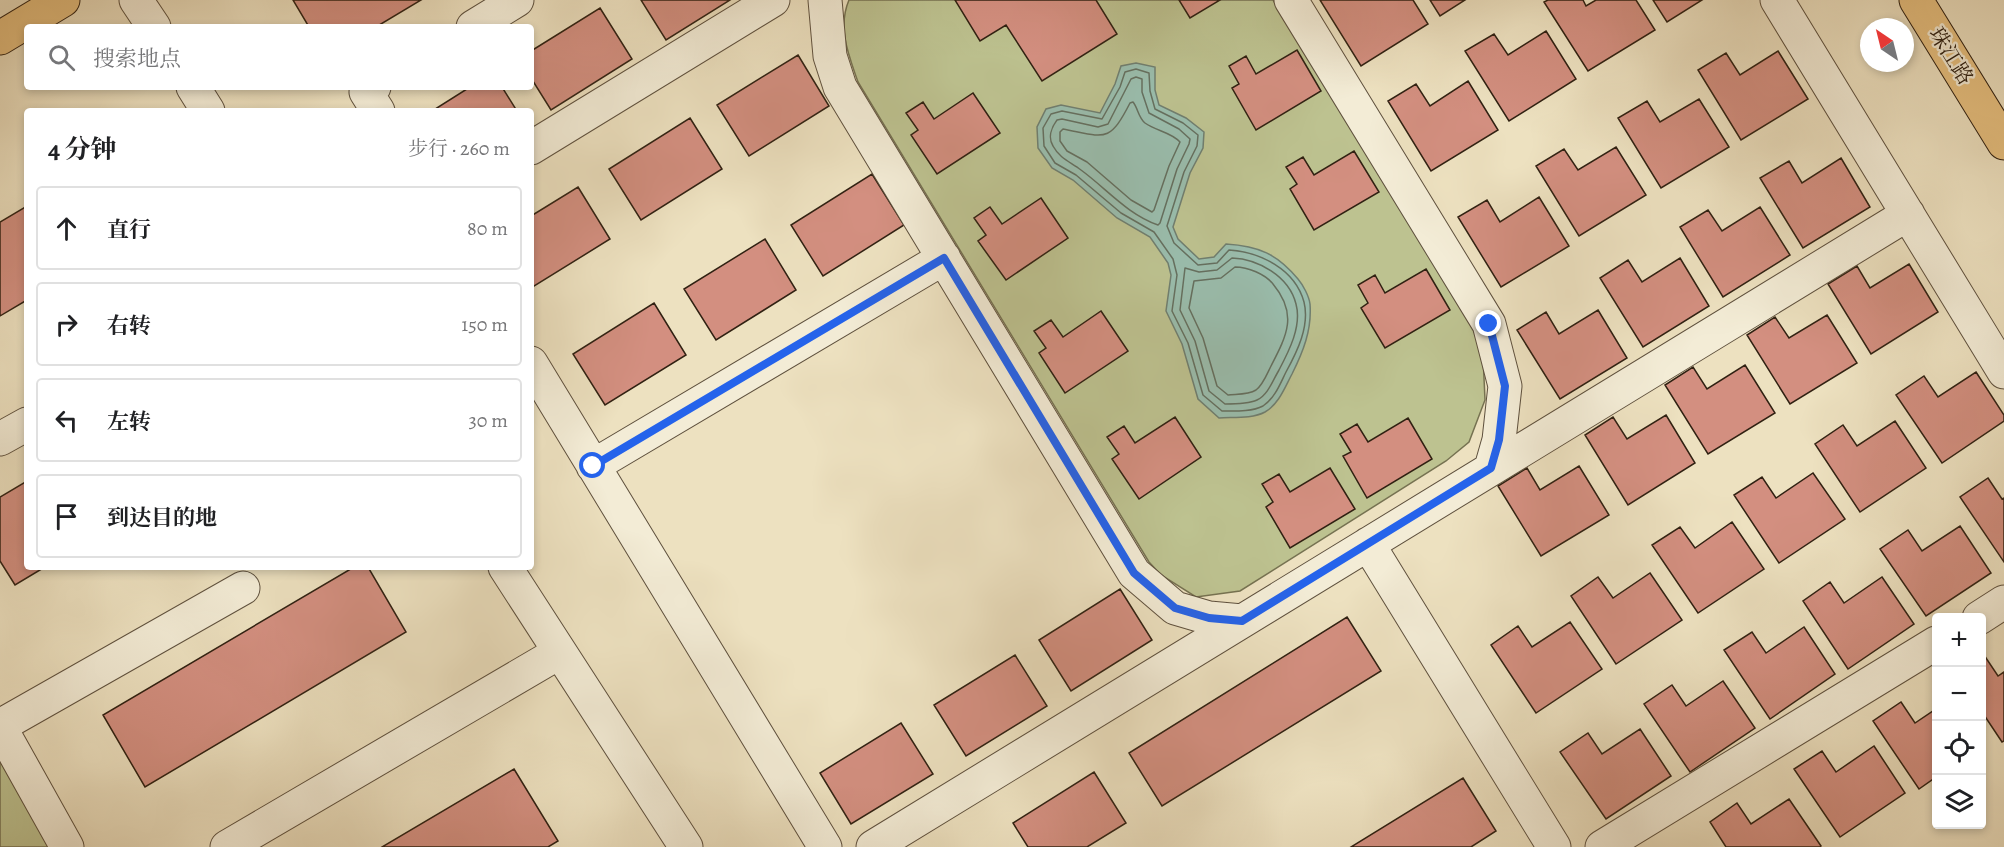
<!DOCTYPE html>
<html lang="zh">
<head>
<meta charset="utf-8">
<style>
	:root { --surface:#fff; --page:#f2f2f2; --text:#202124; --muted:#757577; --line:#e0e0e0 }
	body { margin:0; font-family:Alegreya,"Noto Serif SC",serif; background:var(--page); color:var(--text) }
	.controls { position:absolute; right:18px; bottom:18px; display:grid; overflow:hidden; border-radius:6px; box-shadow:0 3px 9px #0003 }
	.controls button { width:54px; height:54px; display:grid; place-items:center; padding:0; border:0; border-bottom:2px solid var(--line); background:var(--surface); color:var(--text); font:30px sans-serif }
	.compass { position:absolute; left:1860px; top:18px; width:54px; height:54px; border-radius:50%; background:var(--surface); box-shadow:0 3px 9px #0003; rotate:325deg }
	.stop { position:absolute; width:18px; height:18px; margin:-14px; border:4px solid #2563eb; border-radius:50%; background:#fff }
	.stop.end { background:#2563eb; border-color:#fff; box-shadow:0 2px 6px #0008 }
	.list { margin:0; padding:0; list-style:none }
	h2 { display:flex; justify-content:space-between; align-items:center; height:78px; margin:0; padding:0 24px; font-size:26px }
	h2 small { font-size:20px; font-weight:400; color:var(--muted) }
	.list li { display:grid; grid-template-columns:39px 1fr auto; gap:18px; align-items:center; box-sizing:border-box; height:84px; margin:0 12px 12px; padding:0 12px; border:2px solid var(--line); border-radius:6px }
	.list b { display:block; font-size:22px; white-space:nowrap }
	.list em { font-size:20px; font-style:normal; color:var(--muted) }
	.icon { flex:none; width:33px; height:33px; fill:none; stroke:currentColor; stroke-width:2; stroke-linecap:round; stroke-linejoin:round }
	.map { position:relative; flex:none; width:2004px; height:847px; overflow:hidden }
	.search { position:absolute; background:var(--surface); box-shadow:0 3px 9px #0003; left:24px; top:24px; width:510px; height:66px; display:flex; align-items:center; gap:15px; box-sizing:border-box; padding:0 21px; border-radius:6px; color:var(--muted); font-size:22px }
	.panel { position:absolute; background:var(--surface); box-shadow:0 3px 9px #0003; left:24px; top:108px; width:510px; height:462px; border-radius:6px }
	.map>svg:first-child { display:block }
</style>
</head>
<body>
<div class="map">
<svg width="2004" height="847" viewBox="0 0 2004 847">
	<rect width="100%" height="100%" fill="#ede1c0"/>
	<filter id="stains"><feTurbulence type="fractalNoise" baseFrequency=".00333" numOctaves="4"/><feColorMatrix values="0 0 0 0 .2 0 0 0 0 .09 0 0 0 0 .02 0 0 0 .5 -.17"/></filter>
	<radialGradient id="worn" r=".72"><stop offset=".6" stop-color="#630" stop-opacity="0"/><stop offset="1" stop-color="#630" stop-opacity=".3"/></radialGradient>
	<!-- green -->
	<path fill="#bdc290" stroke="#767251" stroke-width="1.5" d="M849 0H1273L1472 325 1483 356 1485 400 1469 442 1446 461 1240 591 1196 597 1161 575 1149 562 858 82C849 56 837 28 849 0Z
		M0 760 51 847H0Z"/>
	<!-- water -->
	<path fill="#9abeae" stroke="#707f70" stroke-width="1.5" d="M1136 63 1155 67V90L1159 105 1186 118 1204 132 1203 148 1190 173 1173 227 1178 239 1199 259 1214 257 1226 244C1259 246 1277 254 1298 279 1303 285 1309 296 1310 304 1312 330 1303 352 1292 374 1285 387 1279 404 1265 412 1252 419 1233 417 1219 418L1198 399 1182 344 1166 311 1171 275 1168 263 1150 237 1117 218 1073 180 1052 168 1038 148 1037 127 1046 109 1061 105 1100 113 1115 84 1121 66Z"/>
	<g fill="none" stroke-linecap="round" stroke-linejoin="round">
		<!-- shore -->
		<path stroke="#657060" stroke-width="1.5" d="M1136 69 1149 73 1150 91 1155 109 1183 123 1198 135 1197 146 1184 172 1167 226 1174 243 1198 265 1217 263 1229 250C1260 252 1295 269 1304 302 1310 326 1297 352 1286 372 1280 384 1275 398 1263 406 1252 412 1234 411 1222 411L1203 395 1188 343 1172 311 1177 275 1173 259 1154 232 1121 213 1076 175 1055 163 1044 146 1043 128 1051 114 1062 111 1102 119 1120 87 1125 72Z
			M1136 77 1142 79V92L1149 113 1179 129 1190 139 1189 144 1177 169 1160 223 1158 225C1127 214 1107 189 1081 170 1071 162 1060 159 1053 146 1048 138 1051 128 1057 120L1062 119 1098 127 1108 124 1131 79Z
			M1133 102C1138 108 1138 117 1145 123 1156 131 1171 132 1180 142L1169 166 1154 210 1152 212 1131 200 1087 162 1067 151 1060 141V132L1063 129C1105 137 1109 144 1130 103Z
			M1232 258C1258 259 1289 276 1296 304 1302 326 1289 351 1279 370 1273 380 1268 395 1257 400 1248 404 1235 404 1225 404L1209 391 1195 341 1180 310 1185 268 1199 272 1217 270Z
			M1235 267C1248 267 1265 274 1273 284 1298 314 1287 335 1271 366 1267 374 1263 385 1256 390 1248 395 1237 394 1228 395L1217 386 1203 338 1189 308 1194 281 1221 278Z"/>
	</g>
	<!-- building -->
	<path fill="#d38f80" stroke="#302112" stroke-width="1.5" d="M293 0H421L376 27H309Z
		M641 0H730L666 40Z
		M955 0H1096L1117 34 1042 81 1006 25 980 41Z
		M1179 0H1220L1190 18Z
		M1320 0H1413L1428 24 1361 66Z
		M1430 0H1465L1440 16Z
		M1548 0H1583L1586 6 1596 0H1636L1655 30 1588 71 1544 2Z
		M1653 0H1702L1667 22Z
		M600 8 632 59 551 110 531 78V51Z
		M1546 31 1576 79 1509 121 1465 51 1494 34 1508 55Z
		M1297 50 1321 91 1256 130 1232 88 1239 84 1229 66 1246 56 1256 74Z
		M1778 51 1808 99 1741 140 1698 70 1726 53 1740 75Z
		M798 55 829 106 749 156 717 105Z
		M1468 81 1498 130 1431 171 1388 101 1416 84 1430 106Z
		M470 87H502L517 111H432Z
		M973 93 1000 133 937 174 911 135 918 130 906 113 923 102 934 119Z
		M1699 99 1729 147 1661 188 1618 118 1647 101 1660 122Z
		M690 118 722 169 641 220 609 169Z
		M1616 147 1646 195 1579 236 1536 166 1564 149 1578 170Z
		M1354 151 1379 192 1314 230 1290 189 1297 184 1286 167 1303 157 1314 175Z
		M1841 158 1870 207 1803 248 1760 178 1789 161 1802 183Z
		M872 174 904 225 823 276 791 225Z
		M578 187 610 239 531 288V216Z
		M1539 197 1569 246 1501 287 1458 217 1487 200 1500 222Z
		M1041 198 1068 238 1006 280 978 241 986 235 974 218 990 207 1002 224Z
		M27 206V300L0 316V222Z
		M1760 207 1790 255 1723 297 1680 227 1708 210 1722 231Z
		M765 239 796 290 716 340 684 289Z
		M1680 258 1709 306 1643 347 1600 278 1628 260 1642 282Z
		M1909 264 1938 312 1871 354 1828 284 1857 266 1870 288Z
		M1426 269 1450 310 1385 348 1361 308 1368 303 1358 285 1375 275 1385 293Z
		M654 303 686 355 605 405 573 354Z
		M1598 310 1627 358 1560 399 1517 330 1546 312 1559 334Z
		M1101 311 1128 351 1065 393 1039 353 1046 348 1034 331 1051 320 1063 337Z
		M1827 315 1857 363 1790 404 1747 335 1775 317 1789 338Z
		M1745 365 1775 413 1708 454 1665 385 1693 367 1707 389Z
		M1976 372 2004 415V421L1942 463 1896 395 1924 376 1938 397Z
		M1666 415 1695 463 1628 505 1585 435 1613 417 1627 439Z
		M1175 417 1201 457 1139 499 1112 459 1119 454 1107 437 1124 426 1135 443Z
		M1408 418 1432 459 1367 498 1343 456 1351 452 1340 434 1357 424 1368 442Z
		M1895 421 1926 468 1860 512 1815 444 1843 425 1857 446Z
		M1579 466 1609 515 1541 556 1498 486 1527 468 1540 490Z
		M1330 468 1355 509 1290 548 1266 507 1273 502 1262 484 1279 474 1290 492Z
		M1813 473 1845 519 1779 563 1734 495 1762 477 1776 498Z
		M1988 478 2002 499 2004 498V562L1960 497Z
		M27 481V567H45L15 585 0 561V497Z
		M1732 522 1764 569 1698 613 1652 545 1680 527 1695 548Z
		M1960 526 1991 573 1926 616 1880 549 1908 530 1922 551Z
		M354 567H368L406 632 145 787 103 715Z
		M1650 573 1682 620 1616 664 1571 596 1598 577 1613 598Z
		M1882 577 1914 624 1848 669 1803 601 1830 582 1844 603Z
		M1120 589 1152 640 1071 691 1039 640Z
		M1347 617 1381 671 1162 806 1129 753Z
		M1570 622 1602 669 1536 713 1491 645 1518 626 1532 647Z
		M1804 627 1835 674 1770 719 1724 650 1752 632 1766 653Z
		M1015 655 1047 706 966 756 934 705Z
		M1984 655 1998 676 2004 672V741L2002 742 1982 712V657Z
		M1723 681 1755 728 1690 772 1644 704 1672 685 1686 706Z
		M1901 702 1915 723 1936 709V777L1919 789 1873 721Z
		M901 723 933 774 851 824 820 773Z
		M1640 729 1671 776 1606 819 1560 752 1588 733 1602 754Z
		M1874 746 1905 793 1840 837 1794 769 1822 751 1836 772Z
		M514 769 558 841 548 847H382Z
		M1094 772 1126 823 1087 847H1028L1013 823Z
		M1463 778 1496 831 1471 847H1351Z
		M1789 799 1821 846 1820 847H1726L1710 822 1737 803 1751 824Z"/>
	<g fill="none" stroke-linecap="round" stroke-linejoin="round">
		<defs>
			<path id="minor" d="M136 0 154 27
				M825 0 830 56 840 87 1134 573 1175 608 1209 618 1242 621
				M1291 0 1489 324 1505 386 1499 440 1491 468
				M1777 0 2004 372
				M473 27 517 0
				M193 87 208 111
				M374 87 366 92 378 111
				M531 148 773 0
				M531 363 825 847
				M0 439 27 424
				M593 466 944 258
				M1368 544 1554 847
				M505 567 686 847
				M1979 618 2004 602
				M0 726 243 588
				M0 727 67 847
				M227 847 560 652
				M873 847 1908 214
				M1602 847 1936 643"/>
			<path id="major" d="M1916 0 2004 143
				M0 38 63 0"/>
		</defs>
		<!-- minor casing -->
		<use href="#minor" stroke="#5f513e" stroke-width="35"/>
		<!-- major casing -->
		<use href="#major" stroke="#302112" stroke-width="35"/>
		<!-- minor -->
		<use href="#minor" stroke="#f3ecd6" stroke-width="33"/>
		<!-- major -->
		<use href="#major" stroke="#e6c080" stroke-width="33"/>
	</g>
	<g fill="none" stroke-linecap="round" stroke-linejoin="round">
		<!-- route -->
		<path stroke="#2563eb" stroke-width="8" d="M593 466 944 258 1134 573 1175 608 1209 618 1242 621 1491 468 1499 440 1505 386 1489 324"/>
	</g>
	<g text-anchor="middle" stroke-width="4.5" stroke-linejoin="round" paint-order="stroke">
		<!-- street labels -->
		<g font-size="21" fill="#302112" stroke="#f3ecd6">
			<text transform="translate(1951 56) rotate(58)" y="7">珠江路</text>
		</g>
	</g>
	<rect width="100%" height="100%" filter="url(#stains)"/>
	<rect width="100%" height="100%" fill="url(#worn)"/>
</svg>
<div class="controls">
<button>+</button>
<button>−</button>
<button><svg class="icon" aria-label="locate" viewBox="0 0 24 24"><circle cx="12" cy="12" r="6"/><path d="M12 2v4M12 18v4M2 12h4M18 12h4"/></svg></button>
<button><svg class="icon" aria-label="layers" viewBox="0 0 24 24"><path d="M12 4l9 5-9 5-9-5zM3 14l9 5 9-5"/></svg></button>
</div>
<svg class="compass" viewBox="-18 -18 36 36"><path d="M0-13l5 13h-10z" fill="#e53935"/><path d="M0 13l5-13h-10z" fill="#757577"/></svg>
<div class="stop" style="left:593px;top:466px"></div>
<div class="stop end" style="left:1489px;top:324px"></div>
<div class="search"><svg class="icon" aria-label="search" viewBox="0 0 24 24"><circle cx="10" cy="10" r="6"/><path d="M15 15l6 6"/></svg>搜索地点</div>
<section class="panel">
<h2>4 分钟<small>步行 · 260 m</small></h2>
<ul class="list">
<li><svg class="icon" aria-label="ahead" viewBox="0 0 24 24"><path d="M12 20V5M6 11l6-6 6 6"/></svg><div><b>直行</b></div><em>80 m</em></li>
<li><svg class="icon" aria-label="right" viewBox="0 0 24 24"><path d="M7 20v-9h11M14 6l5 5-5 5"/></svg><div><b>右转</b></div><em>150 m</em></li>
<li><svg class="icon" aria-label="left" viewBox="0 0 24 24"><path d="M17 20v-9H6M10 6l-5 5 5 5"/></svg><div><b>左转</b></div><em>30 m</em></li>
<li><svg class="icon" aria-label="arrive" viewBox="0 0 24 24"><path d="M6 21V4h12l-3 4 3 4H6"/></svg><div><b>到达目的地</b></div></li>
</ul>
</section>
</div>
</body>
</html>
